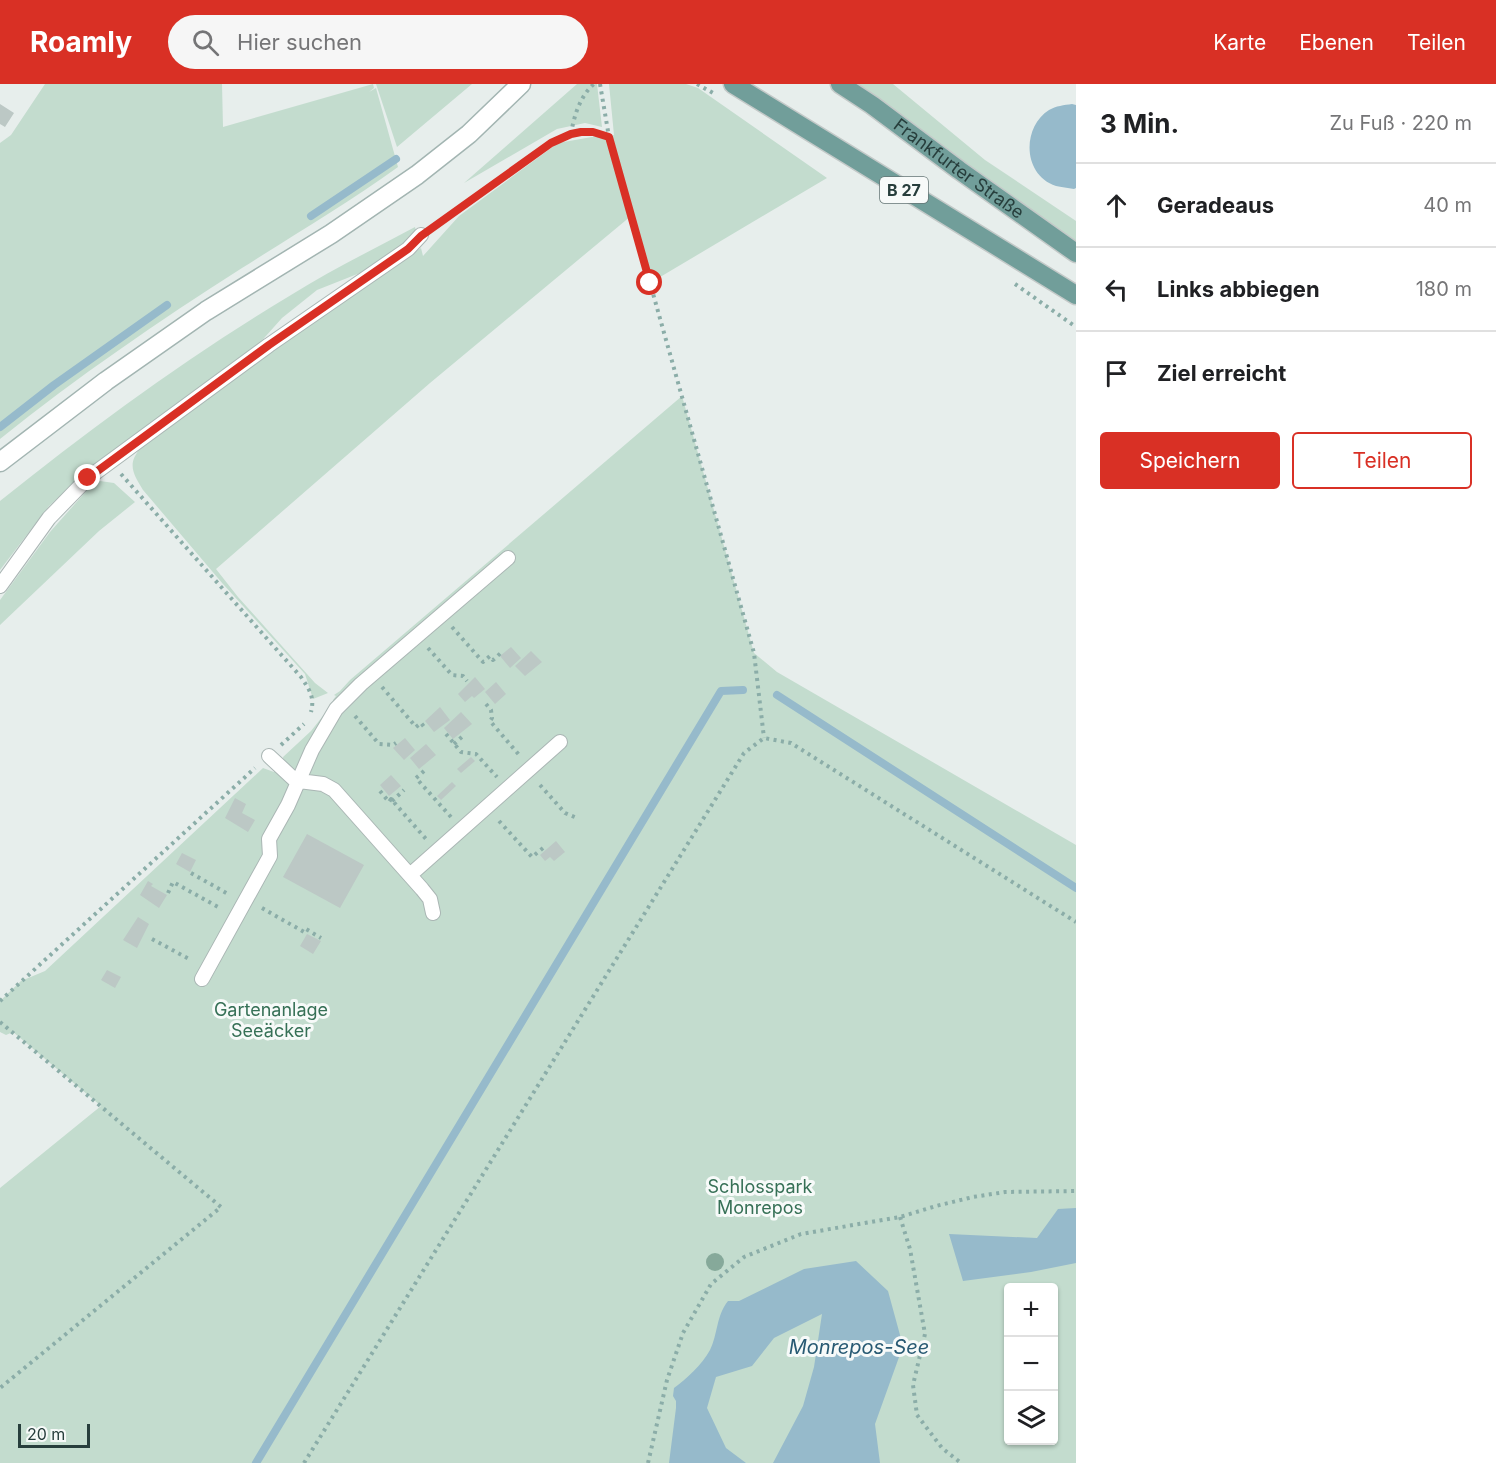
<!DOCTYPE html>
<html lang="de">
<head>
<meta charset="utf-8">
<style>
	:root { --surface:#fff; --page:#f6f6f6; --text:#202124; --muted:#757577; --line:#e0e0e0; --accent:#d93025 }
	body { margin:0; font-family:Inter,sans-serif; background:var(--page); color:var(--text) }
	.controls { position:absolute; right:18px; bottom:18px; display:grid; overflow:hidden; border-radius:6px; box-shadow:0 2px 4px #0004 }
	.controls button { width:54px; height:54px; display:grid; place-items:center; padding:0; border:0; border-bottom:2px solid var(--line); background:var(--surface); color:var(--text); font:30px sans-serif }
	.scale { position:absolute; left:18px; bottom:15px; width:72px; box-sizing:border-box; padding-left:6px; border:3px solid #273e3c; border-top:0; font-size:16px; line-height:21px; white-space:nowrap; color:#273e3c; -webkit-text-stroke:4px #f7faf9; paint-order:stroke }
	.stop { position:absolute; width:18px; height:18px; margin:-14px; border:4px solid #d93025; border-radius:50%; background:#fff }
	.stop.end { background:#d93025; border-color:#fff; box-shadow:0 2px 6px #0008 }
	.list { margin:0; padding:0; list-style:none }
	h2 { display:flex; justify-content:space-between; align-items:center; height:78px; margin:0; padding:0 24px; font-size:26px }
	h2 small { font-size:20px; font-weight:400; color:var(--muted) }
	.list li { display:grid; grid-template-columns:39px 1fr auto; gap:18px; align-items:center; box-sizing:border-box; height:84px; padding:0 24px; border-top:2px solid var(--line) }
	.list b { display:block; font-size:22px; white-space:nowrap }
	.list em { font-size:20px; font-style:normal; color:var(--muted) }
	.actions { display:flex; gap:12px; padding:18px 24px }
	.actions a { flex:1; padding:14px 0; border:2px solid var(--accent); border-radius:6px; text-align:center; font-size:21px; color:var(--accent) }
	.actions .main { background:var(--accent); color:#fff }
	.icon { flex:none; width:33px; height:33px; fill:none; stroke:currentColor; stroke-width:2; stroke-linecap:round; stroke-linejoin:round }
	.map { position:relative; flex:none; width:1076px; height:1379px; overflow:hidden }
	header { display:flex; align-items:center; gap:36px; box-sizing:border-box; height:84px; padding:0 30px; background:var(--accent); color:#fff }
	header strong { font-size:28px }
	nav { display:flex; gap:33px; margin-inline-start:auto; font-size:21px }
	.search { width:420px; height:54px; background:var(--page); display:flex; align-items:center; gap:15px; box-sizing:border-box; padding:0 21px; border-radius:33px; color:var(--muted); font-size:22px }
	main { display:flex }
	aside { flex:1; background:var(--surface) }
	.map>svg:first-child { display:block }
</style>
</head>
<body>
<header>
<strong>Roamly</strong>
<div class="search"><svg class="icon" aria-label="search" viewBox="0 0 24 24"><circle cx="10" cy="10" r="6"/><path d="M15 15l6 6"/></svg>Hier suchen</div>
<nav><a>Karte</a><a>Ebenen</a><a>Teilen</a></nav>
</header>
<main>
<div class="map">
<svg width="1076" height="1379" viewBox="0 0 1076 1379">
	<rect width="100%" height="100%" fill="#e7eeec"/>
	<!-- green -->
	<path fill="#c3dcce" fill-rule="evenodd" d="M45 0H222L223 43 373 0 374 4 369 8 376 4 398 83C348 119 294 151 242 184 159 237 77 293 0 355V59L11 51Z
		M376 0H472L397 63Z
		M577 0H597L602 43 585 39 557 45 464 99Z
		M609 0H686L698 4 827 94 650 199 631 132 430 299 216 485 238 513 315 599 328 609 313 615 305 590 223 500 143 406C134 391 127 381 139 366L253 281 421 164 423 172 459 132 558 59 603 51 609 53 614 51Z
		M840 0H893L985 76 1076 137V169Z
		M415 143 417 151 365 187 317 206 282 234 257 262 86 388 49 422 0 486V417C92 343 189 272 291 211 331 186 374 165 415 143Z
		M682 312 754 569 777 588 1076 761V1379H0V1104L101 1022 13 948 6 951 0 948V917L21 897 45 887 263 684 274 688 284 679 283 673 311 647 334 618 333 616 336 612 334 611 340 607 350 596ZM1008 1204H1054V1356H1008Z
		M100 397 114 399 135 418 99 447 0 541V516L50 448 89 404Z"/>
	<!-- water -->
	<path fill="#96bacb" d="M1072 20 1076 21V104L1074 105C1068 104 1061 103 1056 102 1022 91 1022 43 1049 26 1056 22 1064 21 1072 20Z
		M1076 1124V1179L1031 1188 963 1197 949 1150 1037 1154 1058 1125Z
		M856 1177 888 1207 903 1262 875 1340 880 1379H773L803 1322 814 1283 822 1230 774 1254 752 1282 716 1293 707 1324 726 1364 746 1379H669L676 1324V1317L673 1312 674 1304C686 1295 702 1281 710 1266 718 1250 716 1232 728 1217H739L804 1185Z"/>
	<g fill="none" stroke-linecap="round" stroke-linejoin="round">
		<!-- stream -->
		<path stroke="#96bacb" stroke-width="8" d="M311 132 396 75
			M0 343 54 301 167 221
			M777 611 1076 804
			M256 1379 721 607 743 606"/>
	</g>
	<!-- building -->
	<path fill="#bcc8c5" d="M0 20 14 29 5 43 0 40Z
		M511 563 521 574 510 584 500 572Z
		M531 567 542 578 525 592 515 582Z
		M475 593 485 605 474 614 472 612 465 618 458 610Z
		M496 598 506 610 495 620 485 608Z
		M440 623 450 636 434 648 425 637Z
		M461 628 472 640 453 655 444 644Z
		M405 654 415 666 404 676 393 664Z
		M426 660 436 671 419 685 410 674Z
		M471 673 475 677 461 689 457 685Z
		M391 691 401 702 389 712 380 701Z
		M452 698 456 702 441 716 437 712Z
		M235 714 246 720 242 729 255 736 248 748 225 734Z
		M307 750 364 781 340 824 283 793Z
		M556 757 565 768 554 777 550 773 545 777 540 771Z
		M182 769 196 776 190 788 176 780Z
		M148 797 153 800 151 802 167 811 159 824 140 811Z
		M138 833 149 840 137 864 123 856Z
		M307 850 321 857 313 870 300 862Z
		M107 886 121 893 115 904 101 896Z"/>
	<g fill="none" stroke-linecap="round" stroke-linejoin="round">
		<defs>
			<path id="lane" d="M0 502 49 434 88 394 269 261 408 165 421 151
				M269 672 298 699
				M299 697 323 700 334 706 422 805 430 815 433 829
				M410 791 560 658
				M202 895 270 772 269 755 288 721 312 666 336 625 361 600 508 474"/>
			<path id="secondary" d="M0 378 106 297 206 227 331 150 417 91 469 50 521 0"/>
			<g id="primary">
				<path d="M733 0 1076 211"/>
				<path id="s1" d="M840 0 872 21 959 86 1076 169"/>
			</g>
		</defs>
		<!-- lane casing -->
		<use href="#lane" stroke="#aab6b4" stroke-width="16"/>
		<!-- secondary casing -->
		<use href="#secondary" stroke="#a3b5b2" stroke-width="21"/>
		<!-- primary casing -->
		<use href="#primary" stroke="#c3c9c8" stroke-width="21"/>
		<!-- path -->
		<path stroke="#8bada8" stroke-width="4" stroke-dasharray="3 4.5" stroke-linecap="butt" d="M600 0 609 53 754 569 764 654
			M697 0 713 9
			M571 50C574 32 580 12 594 0
			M435 141 551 59C572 50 587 45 609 53
			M1015 200 1076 243
			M121 390 301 593C309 605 315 613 311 628
			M452 543 483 578 490 572 493 576 503 567
			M428 564 452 591 463 592 467 597
			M382 603 416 643 421 639 425 644
			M486 620 491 626 492 634 490 637 520 672
			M355 632 379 660 393 661 396 659
			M446 650 461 668 476 670 497 693
			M454 660 464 651
			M281 661 304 640
			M424 687 416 694 451 733
			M540 701 565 729 577 734
			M380 707 389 718 391 715 426 755
			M392 717 404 706
			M499 737 532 773 543 764
			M191 789 228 810
			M168 809 173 798 220 824
			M262 824 304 848 306 845 321 854
			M152 855 191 876
			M0 917 255 684
			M0 938 221 1123 0 1304
			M900 1133 910 1165 925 1250 913 1301 917 1331 942 1364 961 1379
			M304 1379 744 669 764 654 791 659 1076 838
			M648 1379 667 1296 683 1249 711 1200 744 1173 801 1150 900 1133 936 1122 973 1113 1005 1108 1076 1107"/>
		<!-- lane -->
		<use href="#lane" stroke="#fff" stroke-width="14"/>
		<!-- secondary -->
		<use href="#secondary" stroke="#fff" stroke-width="18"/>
		<!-- primary -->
		<use href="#primary" stroke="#719e9a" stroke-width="18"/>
	</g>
	<!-- trees -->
	<circle fill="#86a99a" cx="715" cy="1178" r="9"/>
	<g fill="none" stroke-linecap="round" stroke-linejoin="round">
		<!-- route -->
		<path stroke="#d93025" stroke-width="8" d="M88 394 269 261 408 165 421 152 551 59 571 50 581 48H593L609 53 650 199"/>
	</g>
	<g text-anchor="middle" stroke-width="6" stroke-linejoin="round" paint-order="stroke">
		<!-- shield labels -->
		<rect fill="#f7faf9" stroke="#657675" stroke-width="1.5" x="880" y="93" width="48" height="26" rx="4.5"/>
		<g font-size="16" font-weight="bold" fill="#273e3c">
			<text x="904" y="112">B 27</text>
		</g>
		<!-- street labels -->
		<g font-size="18" fill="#273e3c" stroke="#f7faf9">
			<text dy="6" stroke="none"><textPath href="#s1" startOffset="146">Frankfurter Straße</textPath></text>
		</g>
		<!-- park labels -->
		<g font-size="18" fill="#367056" stroke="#f7faf9">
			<text x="271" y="932">Gartenanlage<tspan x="271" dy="21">Seeäcker</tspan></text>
			<text x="760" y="1109">Schlosspark<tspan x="760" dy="21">Monrepos</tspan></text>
		</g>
		<!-- water labels -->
		<g font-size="20" font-style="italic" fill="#285a73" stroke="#f7faf9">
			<text x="859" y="1270">Monrepos-See</text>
		</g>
	</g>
</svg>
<div class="controls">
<button>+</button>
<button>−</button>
<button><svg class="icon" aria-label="layers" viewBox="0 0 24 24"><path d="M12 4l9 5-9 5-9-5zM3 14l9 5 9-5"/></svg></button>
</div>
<div class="scale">20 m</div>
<div class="stop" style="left:650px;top:199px"></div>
<div class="stop end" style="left:88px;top:394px"></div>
</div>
<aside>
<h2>3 Min.<small>Zu Fuß · 220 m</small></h2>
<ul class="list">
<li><svg class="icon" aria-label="ahead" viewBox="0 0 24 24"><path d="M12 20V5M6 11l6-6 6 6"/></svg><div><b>Geradeaus</b></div><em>40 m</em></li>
<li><svg class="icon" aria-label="left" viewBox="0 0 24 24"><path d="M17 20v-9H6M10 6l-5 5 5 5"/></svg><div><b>Links abbiegen</b></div><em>180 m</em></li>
<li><svg class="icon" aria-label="arrive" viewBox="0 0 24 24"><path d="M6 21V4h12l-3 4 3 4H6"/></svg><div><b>Ziel erreicht</b></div></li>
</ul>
<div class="actions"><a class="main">Speichern</a><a>Teilen</a></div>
</aside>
</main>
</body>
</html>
